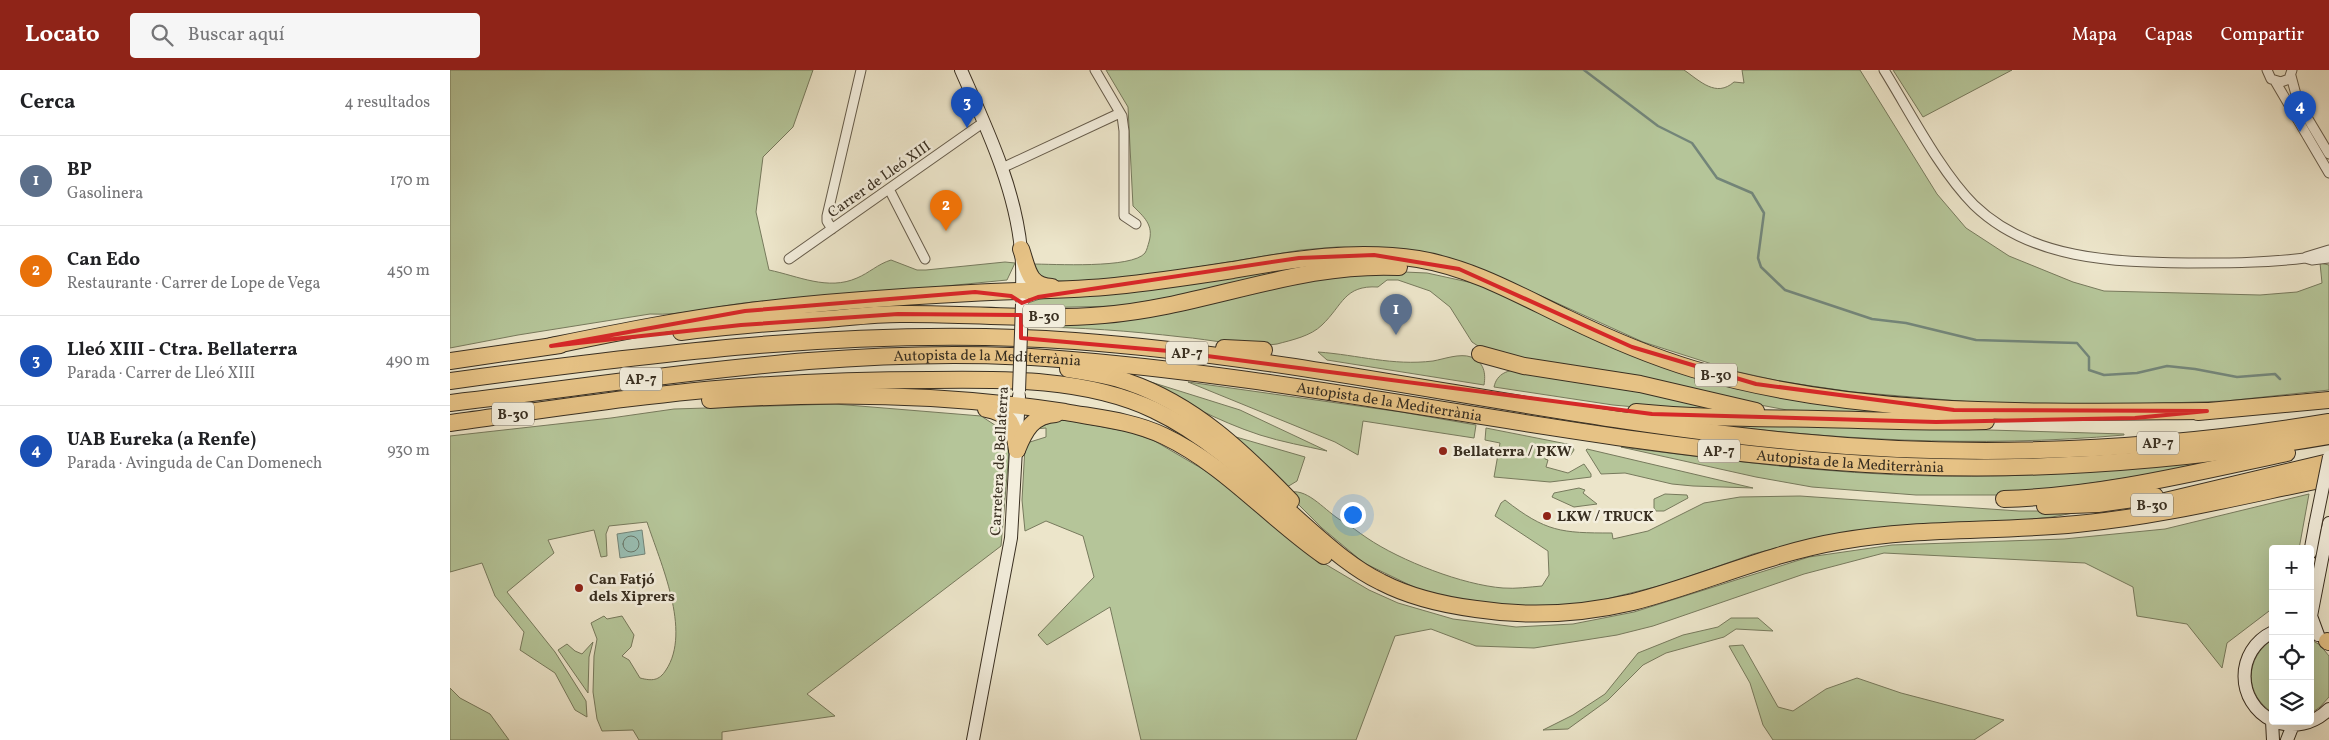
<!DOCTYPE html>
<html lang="es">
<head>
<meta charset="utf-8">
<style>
	:root { --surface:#fff; --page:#f6f6f6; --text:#202124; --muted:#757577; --line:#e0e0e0; --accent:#8f2418 }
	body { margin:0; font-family:Vollkorn,serif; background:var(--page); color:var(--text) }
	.controls { position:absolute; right:15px; bottom:15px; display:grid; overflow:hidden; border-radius:5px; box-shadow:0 5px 20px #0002 }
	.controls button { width:45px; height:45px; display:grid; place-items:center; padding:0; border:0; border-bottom:1px solid var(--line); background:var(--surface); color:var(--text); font:25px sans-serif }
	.you { position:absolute; left:902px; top:444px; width:18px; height:18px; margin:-12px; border:4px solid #fff; border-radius:50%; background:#1a73e8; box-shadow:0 0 0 8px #1a73e833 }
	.badge { display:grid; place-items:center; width:32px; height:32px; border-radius:50%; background:var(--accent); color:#fff; font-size:16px; font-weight:700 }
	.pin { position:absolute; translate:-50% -41px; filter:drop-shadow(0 1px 2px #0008) }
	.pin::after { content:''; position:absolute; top:26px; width:18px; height:15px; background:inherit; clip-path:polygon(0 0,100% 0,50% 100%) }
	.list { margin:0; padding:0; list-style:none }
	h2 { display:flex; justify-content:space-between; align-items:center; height:65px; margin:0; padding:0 20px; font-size:21px }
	h2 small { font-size:16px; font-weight:400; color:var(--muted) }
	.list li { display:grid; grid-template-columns:32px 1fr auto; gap:15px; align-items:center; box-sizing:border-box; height:90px; padding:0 20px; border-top:1px solid var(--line) }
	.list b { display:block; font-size:19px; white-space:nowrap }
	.list p { margin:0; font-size:16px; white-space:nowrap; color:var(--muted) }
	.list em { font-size:16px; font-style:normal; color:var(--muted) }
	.icon { flex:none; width:28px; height:28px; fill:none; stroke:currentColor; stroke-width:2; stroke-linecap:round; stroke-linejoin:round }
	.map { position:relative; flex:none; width:1879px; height:670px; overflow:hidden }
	header { display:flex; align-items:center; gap:30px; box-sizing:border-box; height:70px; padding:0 25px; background:var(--accent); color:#fff }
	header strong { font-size:24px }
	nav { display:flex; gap:28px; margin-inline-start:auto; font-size:18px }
	.search { width:350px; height:45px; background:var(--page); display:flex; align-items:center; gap:12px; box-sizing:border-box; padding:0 18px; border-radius:5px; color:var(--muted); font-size:19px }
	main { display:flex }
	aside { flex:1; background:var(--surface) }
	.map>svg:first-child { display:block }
</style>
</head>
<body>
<header>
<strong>Locato</strong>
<div class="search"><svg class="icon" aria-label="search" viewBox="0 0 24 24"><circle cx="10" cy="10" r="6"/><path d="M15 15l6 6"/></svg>Buscar aquí</div>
<nav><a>Mapa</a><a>Capas</a><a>Compartir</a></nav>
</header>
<main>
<aside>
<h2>Cerca<small>4 resultados</small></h2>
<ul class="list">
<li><span class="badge" style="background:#5c6f8a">1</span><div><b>BP</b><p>Gasolinera</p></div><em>170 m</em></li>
<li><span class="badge" style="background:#e8710a">2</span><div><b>Can Edo</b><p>Restaurante · Carrer de Lope de Vega</p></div><em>450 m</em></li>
<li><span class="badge" style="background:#1a4fb4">3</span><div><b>Lleó XIII - Ctra. Bellaterra</b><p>Parada · Carrer de Lleó XIII</p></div><em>490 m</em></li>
<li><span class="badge" style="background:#1a4fb4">4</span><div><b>UAB Eureka (a Renfe)</b><p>Parada · Avinguda de Can Domenech</p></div><em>930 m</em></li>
</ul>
</aside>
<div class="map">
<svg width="1879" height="670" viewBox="0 0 1879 670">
	<rect width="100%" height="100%" fill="#ece5ca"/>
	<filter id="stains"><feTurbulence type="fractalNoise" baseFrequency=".004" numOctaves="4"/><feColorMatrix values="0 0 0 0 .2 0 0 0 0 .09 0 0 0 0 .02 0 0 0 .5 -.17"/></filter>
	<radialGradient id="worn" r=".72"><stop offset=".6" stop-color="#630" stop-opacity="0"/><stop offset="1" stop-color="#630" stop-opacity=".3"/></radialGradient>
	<!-- green -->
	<path fill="#b5c599" stroke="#777a5d" d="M0 0H363L343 57 313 87 306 142 319 200C348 206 378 221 407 208 419 203 428 194 441 190L467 200H476L555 192 565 193 557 210C472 219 388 225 303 232 269 235 234 246 200 244L68 265 0 278Z
		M656 0H1234C1250 11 1266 28 1284 12L1294 13 1292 0H1410L1487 124 1516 158 1559 186 1623 212 1654 221 1810 225 1847 222 1872 213 1870 193 1879 195V320L1776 331 1687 334 1534 333 1403 322 1334 312 1284 301 1193 272 1056 210 937 179 887 177 851 180 712 203 628 212 593 210 581 194C603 194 682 199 695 183 697 180 698 175 699 172 704 155 694 147 683 136L678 37Z
		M1443 0H1562L1473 47Z
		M860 195 727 226 669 236 577 238 578 233 590 229Z
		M931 201 977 203 1032 215 1220 296 1496 346 1337 340 1084 293 1031 278 1022 272 1000 237 980 221 948 210H937L928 217C894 215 893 235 872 255 861 266 842 270 827 274 802 279 758 269 732 267 680 261 629 257 577 257V251L843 212Z
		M868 282C909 285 942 296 983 291 994 289 1010 283 1021 287 1034 292 1036 303 1034 315L877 290Z
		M1072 299 1282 339H1207L1163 335 1044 317C1047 303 1058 300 1072 299Z
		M688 308 790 340 877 381C855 376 832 372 810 365 767 351 728 329 688 308Z
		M738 312 951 342 1026 355 1024 368 913 351 908 385 885 372Z
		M385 334 531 346 551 359 559 382 551 476 357 624 385 646 272 662V670H189L183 660 152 661 147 649 143 622 144 586 147 569 141 553 154 546 157 549 172 546 184 565 181 577 172 586 179 590 190 608C202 611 209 611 216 600 242 561 210 492 197 452L159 456 156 464 157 486 151 487 144 460 98 470 104 483 57 522 105 582 136 631 137 647 125 640 105 603 70 580 74 562 45 526 32 493 0 502V366L161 348 224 339Z
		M611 349 680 362 703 370 761 404 870 491 919 520 948 533 1003 549 1066 557 1123 554 1184 542 1359 487 1442 475 1614 469 1715 459 1859 424 1849 479H1823V538L1777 573 1772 598 1737 554 1687 546 1683 517 1635 493 1434 483 1354 504 1203 556 1167 565 1084 578 1026 576 981 559 945 566 906 670H691L660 537 597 575 588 565 644 507 633 466 596 451 575 461 572 430 575 377 580 372 596 367V358L584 359Z
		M1235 351 1674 364V365C1528 378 1380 370 1235 351Z
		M1036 358 1122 375 1124 380 1120 386 1097 381 1095 389 1098 390 1096 397 1118 403 1134 394 1141 404V407L1100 412 1044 407 1050 373 1035 370Z
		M786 367 855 387 847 411 837 417 841 422C859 419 876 442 892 451 901 456 908 462 917 468 951 491 1013 515 1053 518 1066 519 1079 517 1092 516L1099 505 1098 481 1045 446 1051 433 1055 430C1096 462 1111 463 1162 463L1163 469 1198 461 1254 433 1290 427 1350 426 1569 441H1634L1602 447 1347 473 1303 484 1217 514 1144 532 1114 536 1046 535 1008 529 968 519 914 493 872 458 784 370Z
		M1171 377C1275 390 1378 404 1483 406 1585 408 1687 399 1788 388L1776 393 1562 425H1466L1362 417 1306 407Z
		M1137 379 1303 418 1243 416 1222 414 1175 403 1151 404 1136 380Z
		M1129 418 1135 420 1133 423 1147 434 1124 437 1102 427 1104 423Z
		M1215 424 1237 425 1238 428 1214 441H1206L1204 438V429Z
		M1281 548H1308L1323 561 1286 559 1274 567 1216 583 1193 595 1158 630 1118 659 1093 660 1123 645 1155 624 1188 583 1233 565 1268 557Z
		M1823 569V643C1794 625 1794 588 1823 569Z
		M1860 569 1870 575 1879 586V627L1870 637 1860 644Z
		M143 572 139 587 138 623 108 580 117 574 125 581 132 584Z
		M1293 575 1328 637 1343 641 1376 619 1407 608 1451 623 1554 650 1524 670H1323L1313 655 1300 613 1279 576Z
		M0 618 10 628 40 644 59 670H0Z"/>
	<!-- water -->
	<path fill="#99bfb4" stroke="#738579" d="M192 460 195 484 170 488 167 464Z"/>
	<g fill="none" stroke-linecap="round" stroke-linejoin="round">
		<!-- shore -->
		<path stroke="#69776a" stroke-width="1" d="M173 474a8 8 0 1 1 16 0a8 8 0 1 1-16 0Z"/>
		<!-- stream -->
		<path stroke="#738579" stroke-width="2.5" d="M1134 0 1208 56 1242 73 1267 108 1302 123 1314 143 1308 188 1311 197 1335 220 1422 249 1456 253 1526 270 1627 273 1639 287V300L1654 305 1687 303 1717 296 1745 299 1787 307 1825 304 1830 309"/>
		<defs>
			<path id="street" d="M645 0 672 46 674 61V146L686 154
				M1434 0C1460 42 1490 101 1524 135 1581 190 1664 192 1738 193 1778 193 1816 193 1855 188L1862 190 1879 188
				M1817 0 1821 9 1831 12 1839 9 1842 0
				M1841 6 1848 32 1879 84
				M1825 11 1879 103
				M552 98 670 43
				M439 119 475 189
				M382 159 377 151V146L411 0
				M1856 187 1879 180
				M339 189 534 52"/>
			<path id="secondary" d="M511 0C536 57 565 117 571 180 573 196 572 213 572 229
				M1860 483 1865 456
				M1823 562C1785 580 1785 632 1823 651
				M1868 565 1861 546 1879 453
				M1822 651 1823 670
				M1823 651C1843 659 1864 654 1879 639
				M523 670 561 468 569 326
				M1837 670 1843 655"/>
			<g id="highway">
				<path d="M571 179C578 199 578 216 602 217"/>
				<path d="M231 262C280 256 329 252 378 249 402 247 426 244 450 244 518 243 587 251 654 245 754 237 848 192 949 197"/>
				<path d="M101 276C165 263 228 250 293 242 368 232 445 227 521 223 569 220 617 221 665 216 705 212 744 206 783 200 844 189 906 179 968 189 1022 198 1069 225 1117 248 1158 268 1200 286 1243 299 1410 348 1585 342 1757 341"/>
				<path d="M774 278 814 280"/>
				<path d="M1030 284 1074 296 1190 314 1306 341"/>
				<path d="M0 291 110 275"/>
				<path d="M618 299C638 302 659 305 678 312 745 335 793 382 841 431"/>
				<path d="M0 311C206 283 417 256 625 271 868 289 1106 350 1349 372 1526 389 1704 381 1879 352"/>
				<path d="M260 330C377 322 499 324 615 342 648 348 683 351 714 366 775 395 819 448 874 486"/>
				<path id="s1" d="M0 333C198 310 396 274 596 288 861 307 1121 372 1387 392 1551 405 1717 394 1879 366"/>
				<path d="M536 339C562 344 563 355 567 380"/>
				<path d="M1186 342C1246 348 1307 348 1368 349 1424 350 1480 353 1536 351"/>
				<path d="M1748 342 1879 330"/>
				<path d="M0 353C101 339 202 323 304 316 363 312 422 310 481 310 555 309 636 308 704 340 761 367 806 412 853 454 877 475 902 498 931 512 960 527 995 535 1026 539 1078 547 1132 544 1183 532 1253 514 1319 483 1391 471 1469 457 1549 462 1627 454 1713 446 1795 425 1879 408"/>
				<path d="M567 380C575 360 583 345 606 344"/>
				<path d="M1554 429C1651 426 1743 403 1837 383"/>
				<path d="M1595 436 1648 434 1705 426"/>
				<path d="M1694 436 1879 392"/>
				<path d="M1877 571 1879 572"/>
			</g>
		</defs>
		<!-- street casing -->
		<use href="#street" stroke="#665c4b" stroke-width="11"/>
		<!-- secondary casing -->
		<use href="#secondary" stroke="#392f21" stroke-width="14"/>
		<!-- highway casing -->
		<use href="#highway" stroke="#392f21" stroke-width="18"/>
		<!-- street -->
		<use href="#street" stroke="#f3eedd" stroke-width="9"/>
		<!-- secondary -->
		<use href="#secondary" stroke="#f3eedd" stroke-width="12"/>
		<!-- highway -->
		<use href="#highway" stroke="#e6c285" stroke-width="16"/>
		<defs>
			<path id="secondary-bridge" d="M569 321 572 234
				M1865 456 1879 387"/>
		</defs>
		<!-- secondary-bridge casing -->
		<use href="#secondary-bridge" stroke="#392f21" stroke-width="14" stroke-linecap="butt"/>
		<!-- secondary-bridge -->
		<use href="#secondary-bridge" stroke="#f3eedd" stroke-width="12"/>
	</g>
	<!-- marked area -->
	<path fill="none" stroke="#d62828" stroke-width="4" stroke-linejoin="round" d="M924 185 1009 199 1182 277 1306 314 1504 340 1757 341 1685 348 1486 352 1202 344 719 281 571 268V245L448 244 291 255 101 276 295 241 525 222 561 226 572 233 588 227 849 188Z"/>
	<!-- markers -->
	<g fill="#8f2418" stroke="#f3eedd" stroke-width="2">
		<circle cx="993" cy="381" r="5"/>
		<circle cx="1097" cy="446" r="5"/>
		<circle cx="129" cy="518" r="5"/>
	</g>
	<g text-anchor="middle" stroke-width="5" stroke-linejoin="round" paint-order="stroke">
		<!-- shield labels -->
		<g fill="#f3eedd" stroke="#716859" stroke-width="1">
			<rect x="573" y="234.5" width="42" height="23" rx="4"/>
			<rect x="716" y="271.5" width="42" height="23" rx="4"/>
			<rect x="1245" y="293.5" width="42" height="23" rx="4"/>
			<rect x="170" y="297.5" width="42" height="23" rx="4"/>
			<rect x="42" y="332.5" width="42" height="23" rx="4"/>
			<rect x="1687" y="361.5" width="42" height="23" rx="4"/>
			<rect x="1248" y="369.5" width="42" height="23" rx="4"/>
			<rect x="1681" y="423.5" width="42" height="23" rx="4"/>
		</g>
		<g font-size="14" font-weight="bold" fill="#392f21">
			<text x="594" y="251">B-30</text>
			<text x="737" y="288">AP-7</text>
			<text x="1266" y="310">B-30</text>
			<text x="191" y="314">AP-7</text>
			<text x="63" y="349">B-30</text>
			<text x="1708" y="378">AP-7</text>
			<text x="1269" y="386">AP-7</text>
			<text x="1702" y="440">B-30</text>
		</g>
		<!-- street labels -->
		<g font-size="15" fill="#392f21" stroke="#f3eedd">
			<text transform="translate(429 109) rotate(-35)" y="5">Carrer de Lleó XIII</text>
			<text dy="5" stroke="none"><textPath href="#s1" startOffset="540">Autopista de la Mediterrània</textPath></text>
			<text dy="5" stroke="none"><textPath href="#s1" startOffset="945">Autopista de la Mediterrània</textPath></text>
			<text dy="5" stroke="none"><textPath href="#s1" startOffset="1410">Autopista de la Mediterrània</textPath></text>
			<text transform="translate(549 391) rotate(-87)" y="5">Carretera de Bellaterra</text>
		</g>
		<!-- poi labels -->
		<g font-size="15" font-weight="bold" fill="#392f21" stroke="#f3eedd" text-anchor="start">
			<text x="1003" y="386">Bellaterra / PKW</text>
			<text x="1107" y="451">LKW / TRUCK</text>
			<text x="139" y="514">Can Fatjó<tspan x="139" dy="17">dels Xiprers</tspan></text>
		</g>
	</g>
	<rect width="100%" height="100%" filter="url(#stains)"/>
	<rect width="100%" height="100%" fill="url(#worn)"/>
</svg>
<div class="controls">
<button>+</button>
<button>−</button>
<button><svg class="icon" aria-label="locate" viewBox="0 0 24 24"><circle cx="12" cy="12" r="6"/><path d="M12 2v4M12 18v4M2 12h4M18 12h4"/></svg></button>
<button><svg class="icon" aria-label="layers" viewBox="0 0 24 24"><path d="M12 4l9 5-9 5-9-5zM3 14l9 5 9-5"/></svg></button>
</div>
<div class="you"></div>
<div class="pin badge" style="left:946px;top:265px;background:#5c6f8a">1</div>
<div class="pin badge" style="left:496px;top:161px;background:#e8710a">2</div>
<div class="pin badge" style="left:517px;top:58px;background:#1a4fb4">3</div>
<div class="pin badge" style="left:1850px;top:62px;background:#1a4fb4">4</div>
</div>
</main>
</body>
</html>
